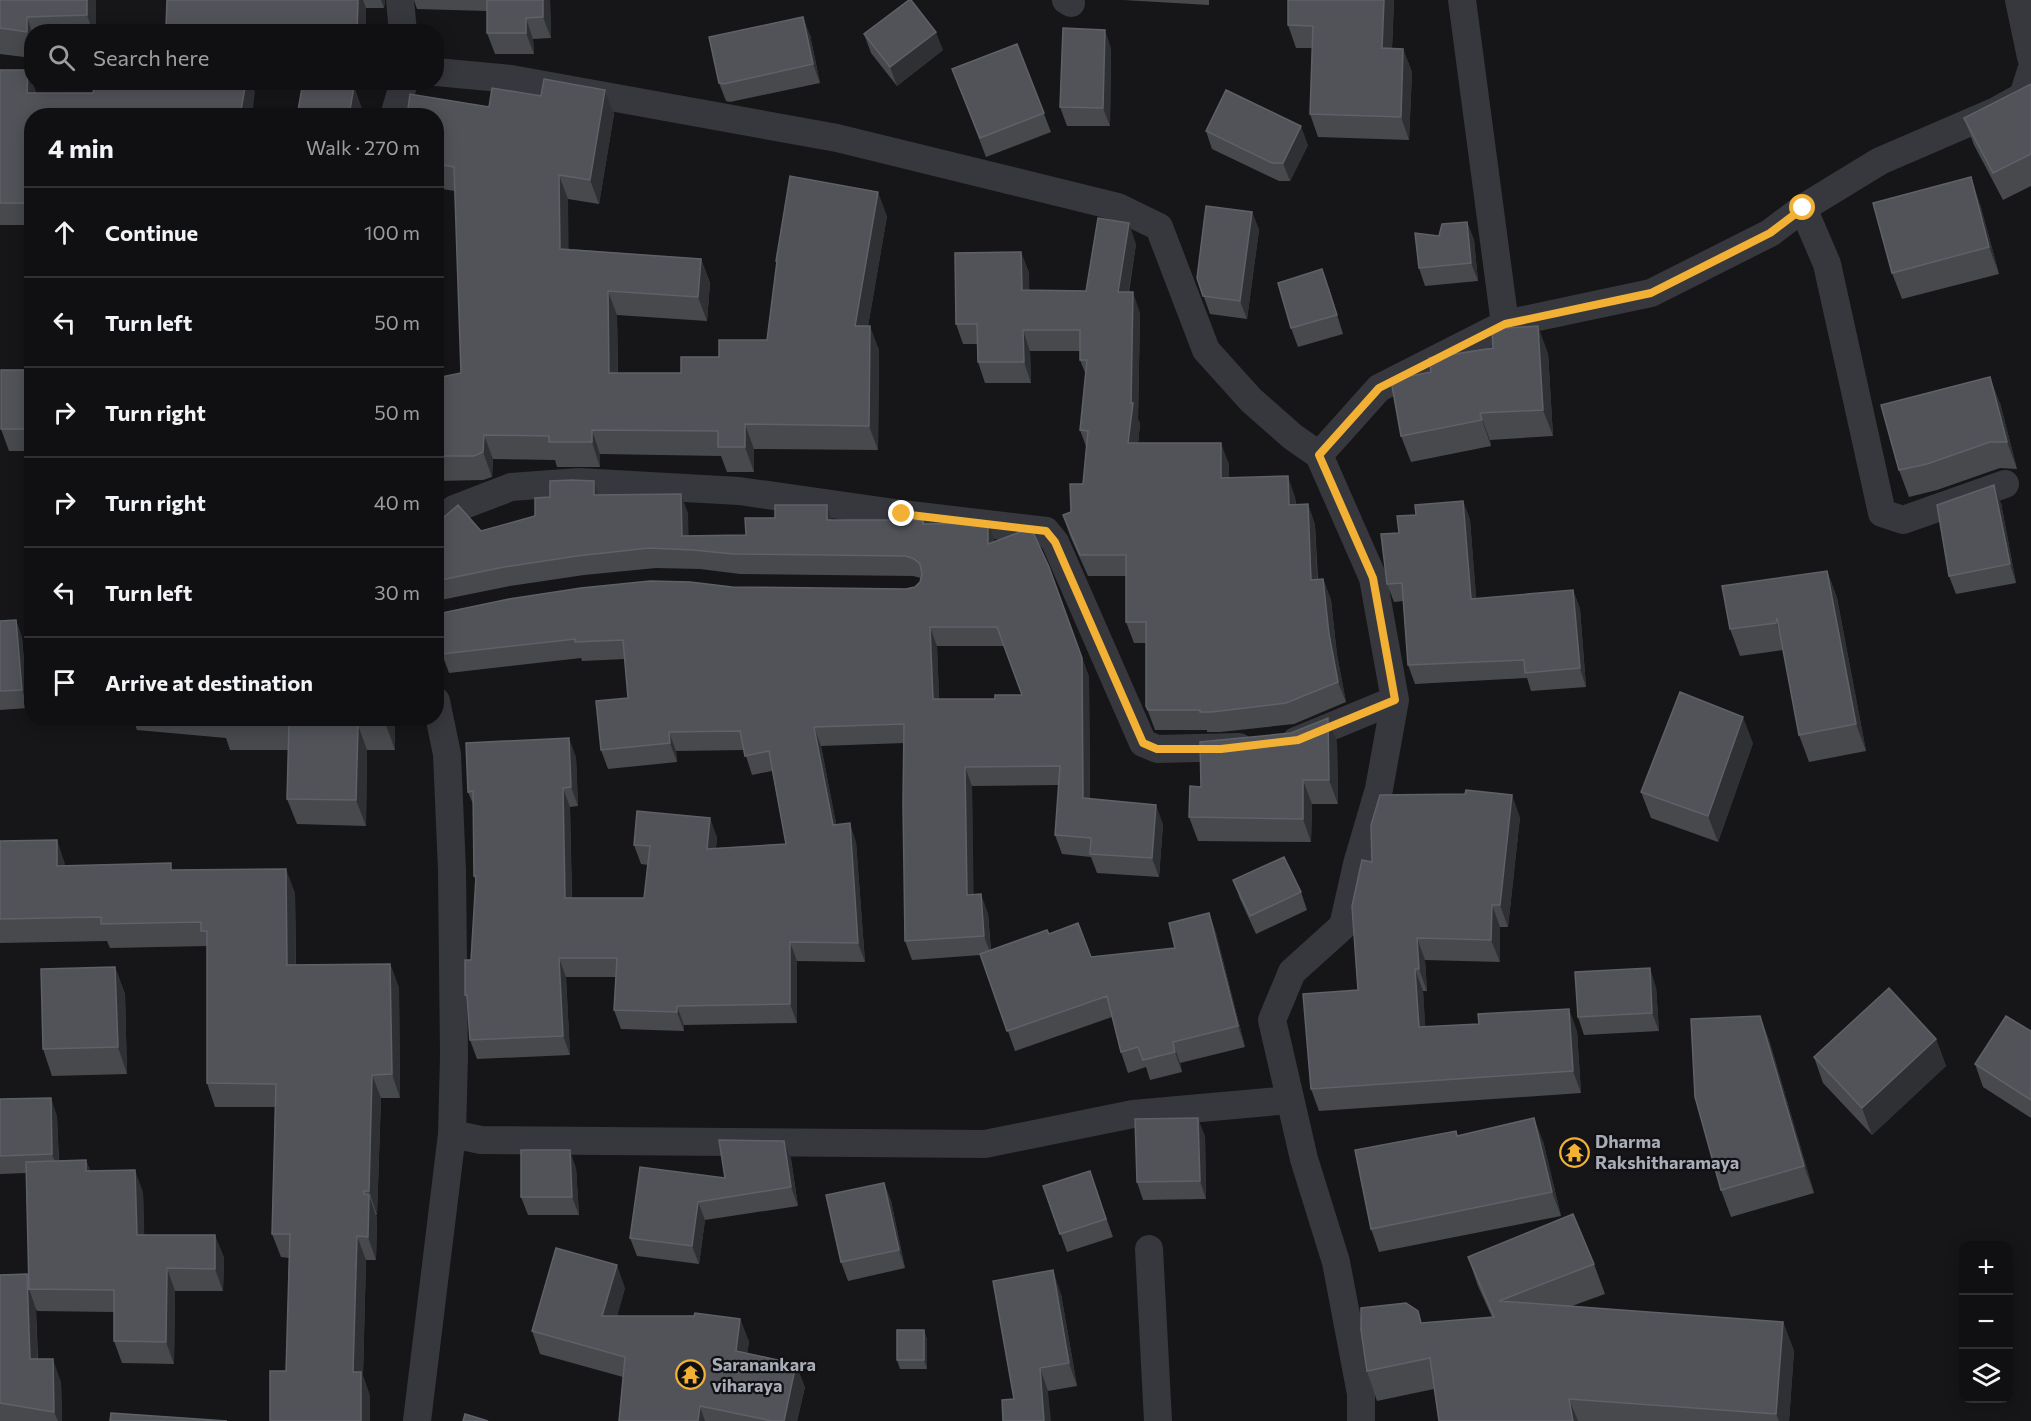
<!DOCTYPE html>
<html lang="en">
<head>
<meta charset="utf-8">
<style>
	:root { --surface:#101012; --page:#1e1e20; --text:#f1f3f6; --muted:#9c9d9f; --line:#303032 }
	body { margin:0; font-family:Commissioner,sans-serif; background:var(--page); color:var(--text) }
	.controls { position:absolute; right:18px; bottom:18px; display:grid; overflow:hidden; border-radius:12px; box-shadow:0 3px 15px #0003 }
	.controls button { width:54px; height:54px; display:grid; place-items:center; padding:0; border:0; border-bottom:2px solid var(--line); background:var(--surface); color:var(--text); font:30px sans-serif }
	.stop { position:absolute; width:18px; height:18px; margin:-14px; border:4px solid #f2b134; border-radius:50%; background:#fff }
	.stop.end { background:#f2b134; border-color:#fff; box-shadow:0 2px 6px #0008 }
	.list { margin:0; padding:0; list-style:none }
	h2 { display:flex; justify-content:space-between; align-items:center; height:78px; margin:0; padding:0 24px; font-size:26px }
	h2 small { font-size:20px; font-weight:400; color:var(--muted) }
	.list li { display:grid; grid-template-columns:39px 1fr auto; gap:18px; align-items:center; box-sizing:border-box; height:90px; padding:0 24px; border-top:2px solid var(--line) }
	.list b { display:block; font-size:22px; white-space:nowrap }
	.list em { font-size:20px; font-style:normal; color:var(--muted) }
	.icon { flex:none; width:33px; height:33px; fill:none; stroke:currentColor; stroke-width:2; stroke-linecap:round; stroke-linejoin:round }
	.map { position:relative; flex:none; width:2031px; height:1421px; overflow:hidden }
	.search { position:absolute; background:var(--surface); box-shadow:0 3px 15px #0003; left:24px; top:24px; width:420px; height:66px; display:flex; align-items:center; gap:15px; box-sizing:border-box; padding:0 21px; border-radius:24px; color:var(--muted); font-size:22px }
	.panel { position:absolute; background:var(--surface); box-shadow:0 3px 15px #0003; left:24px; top:108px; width:420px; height:618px; border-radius:24px }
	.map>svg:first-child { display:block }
</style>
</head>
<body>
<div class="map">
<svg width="2031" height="1421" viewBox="0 0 2031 1421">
	<rect width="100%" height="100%" fill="#161618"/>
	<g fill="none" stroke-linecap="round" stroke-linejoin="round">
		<!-- minor -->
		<path stroke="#37383d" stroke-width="28" d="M400 0 403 32
			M1066 0 1071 3
			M2019 0 2031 57
			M436 72 511 79 837 138 1118 207 1159 227 1206 350 1251 400 1293 437 1319 455 1373 578 1395 700 1379 789 1357 864 1343 926 1292 972 1272 1020 1304 1159 1336 1262 1361 1394V1421
			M394 116 404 82
			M1803 208 1827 264 1882 513 1903 520 2005 484
			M1505 324 1651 293 1770 233 1803 208 1880 161 1996 111 2023 96 2031 71
			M1319 455 1379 388 1505 324 1462 0
			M436 522 454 509 511 487 579 482 739 491 902 514 1046 531 1055 542 1143 743 1157 749 1239 747
			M1296 741 1395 700
			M452 1134 481 1140 985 1144 1133 1114 1290 1100
			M1149 1249 1158 1421
			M417 1421 452 1134 454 1056 452 870 447 754 436 701"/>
	</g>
	<!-- wall -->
	<path fill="#47494d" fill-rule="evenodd" d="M0 0H96V32H32V58L0 54Z
		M167 0H385L384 8H366V32H167L166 27Z
		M414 0H550L551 38 533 39 534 54H495L487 33V11L417 9Z
		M1123 0H1209V5Z
		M1394 0 1392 49H1403L1412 72 1409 140 1318 137 1310 114 1312 48H1296L1288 25Z
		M864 34 943 50 897 86 871 53Z
		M810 35 820 83 730 102 726 101 719 83Z
		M1017 44 1051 132 986 157 959 87Z
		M1111 48 1110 126H1067L1060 107Z
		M0 70H28L36 93 255 92 32 116V225H0Z
		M2031 84V186L2003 200 1974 145 1964 118Z
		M605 90 614 114 599 204 568 199V249L701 259 710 283 707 321 617 315 618 373H681L719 357 767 340 777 264 776 261 887 216 868 326 879 350 878 450 754 449V472H727L721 456 600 454V467H557L555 460 493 459 492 477 483 480 436 481V378L461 373 455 191 436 188V116L489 107 541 96Z
		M1206 131 1308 145 1290 181H1279L1212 149Z
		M1980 204 1999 274 1902 299 1892 273Z
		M1252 212 1259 230 1247 319 1210 314 1197 278Z
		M1467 222 1474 240 1478 281 1425 286 1419 268 1439 236Z
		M1136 244 1129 292 1140 313 1138 419 1140 424 1138 443 1229 464V478L1295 497 1296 505 1308 504 1315 525 1318 580 1323 579 1331 600 1337 655 1346 702 1294 724 1220 732H1207V730H1155L1146 706V643H1134L1126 622V576H1088L1070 536 1063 515 1071 512 1083 484 1087 449 1080 430 1086 375 1080 360V351H1030L1031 383H985L978 362 977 344H963L956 324 1021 252 1029 273V290L1086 291Z
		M1329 288 1343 334 1298 347 1291 328Z
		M1548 353 1553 436 1490 440 1491 446 1411 462 1401 436Z
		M32 370V451H9L1 429Z
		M2000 403 2017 469 2000 468 1937 490 1909 497 1899 470Z
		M599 495 688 513V536L746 535 832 520H923L925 524 995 542 1049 567 1089 677 1090 799 1163 824 1159 877 1097 873 1091 857 1062 854 1055 835 1059 785 972 786 973 895 988 913 991 950 1049 934 1091 957 1175 948 1209 913 1216 933 1245 1047 1180 1063 1182 1072 1150 1080 1146 1067 1128 1073 1121 1052 1112 1017 1015 1051 981 955 912 960 905 941 904 743 821 746 836 824 856 842 865 962 797 961V1023L684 1025V1031L621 1029 614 1010 616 977H566L570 1055 477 1059 470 1040 468 1002 465 995 471 960 476 881 474 876 473 804 468 792 576 757 578 806 570 807 572 898H644L648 865 641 864 634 845 717 837 716 848 786 844 772 771 752 775 744 750 676 751 677 762 608 769 601 750 628 698 625 659 582 661 581 658 449 673 442 654 732 587 906 589 915 587 920 582 921 578 913 576 740 574 700 569 656 568 584 575 510 586 441 600 436 589V524L481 531 535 516 550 497ZM937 646H1004L1022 695 995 699H939Z
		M1463 501 1470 520 1476 599 1573 590 1580 609 1586 687 1531 691 1527 678 1415 684 1408 665 1403 601 1394 602 1387 584 1399 533 1416 515Z
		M2001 503 2016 583 1956 594 1949 576Z
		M1827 571 1837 598 1866 751 1809 762 1799 735 1783 650 1740 656 1730 629Z
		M16 620 22 638 28 708 0 710V621Z
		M133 718H395V750H367L366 826 297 824 287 799 288 750H230L226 738 137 730Z
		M1337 742 1338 804H1312L1311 842 1198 841 1189 817 1201 787Z
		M1753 743 1718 842 1651 818 1641 792Z
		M1520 817 1508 927H1500V962L1425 960 1427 991H1423L1425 1027 1577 1031 1581 1093 1319 1111 1311 1089 1358 990 1372 862Z
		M0 841 65 864V866L174 870 295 893 296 965 390 964 399 988 400 1098H381L377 1215H376L377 1219 376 1260H366L363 1376 370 1396 286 1371 289 1258 281 1257 272 1234 275 1107H215L207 1083V946L110 948 107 941 0 943Z
		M1233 880 1301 892 1307 910 1256 934 1240 899Z
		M115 967 125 994 127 1074 52 1076 43 1049Z
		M1656 987 1659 1031 1584 1035 1578 1017Z
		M1760 1016 1770 1043 1814 1193 1731 1217 1721 1190Z
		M2031 1031V1118L1983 1087 1975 1064Z
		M1936 1039 1946 1066 1872 1135 1823 1083 1814 1057Z
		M0 1099 57 1116 59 1161 86 1160 90 1171 143 1192 144 1235 224 1257 223 1291H175L174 1364 122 1363 114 1341V1312L37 1311 36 1309 38 1359 61 1382 62 1421H0V1275L27 1274 29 1277 26 1173 0 1174Z
		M1205 1136 1206 1199 1143 1200 1137 1182Z
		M1458 1136 1543 1141 1561 1216 1379 1252 1371 1229Z
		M784 1141 791 1159 798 1206 705 1220 699 1264 637 1256 630 1238Z
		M576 1168 579 1215H528L521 1197Z
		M1090 1171 1113 1237 1067 1252 1043 1186Z
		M884 1183 891 1201 905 1268 848 1281 841 1262Z
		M1468 1257 1594 1264 1605 1294 1572 1306 1783 1322 1794 1351 1789 1421H1439L1434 1389 1377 1401 1367 1371 1422 1323 1492 1317 1478 1286Z
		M625 1288 617 1316 740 1319 749 1342 747 1353 805 1387 797 1421H619L623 1377 540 1354 532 1331Z
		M1061 1294 1077 1386 1048 1391 1014 1399Z
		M924 1330 927 1340V1369H900L897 1360Z"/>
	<!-- shaded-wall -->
	<path fill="#2f3033" d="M87 0H96V32H93L87 15Z
		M358 0H363L366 8V32H357Z
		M381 0H385L384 8Z
		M543 0H550L551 38 543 17Z
		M1384 0H1394L1391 71 1382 48Z
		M27 17 32 32V45L27 32Z
		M803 17 810 35 820 83 813 64Z
		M526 18 533 39 534 54 526 33Z
		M1105 30 1111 48 1110 126 1103 108Z
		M936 32 943 50 897 86 890 67Z
		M1403 49 1412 72 1409 140 1401 117Z
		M28 70 32 82 36 92 35 115 27 93Z
		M246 82H252L255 92 252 116H240Z
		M354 86 363 111 362 116H349Z
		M605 90 614 114 599 204 590 180Z
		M1301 126 1308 145 1290 181 1283 163Z
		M559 175 568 199 569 273 560 249Z
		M1971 177 1980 204 1999 274 1989 247Z
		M878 192 887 216 864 350 855 326Z
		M1252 212 1259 230 1247 319 1240 301Z
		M1467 222 1474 240 1478 281 1471 263Z
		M1129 223 1136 244 1125 313 1118 292Z
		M1021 252 1029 273 1030 311 1022 290Z
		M701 259 710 283 707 321 698 297Z
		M1322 269 1329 288 1343 334 1337 315Z
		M608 291 617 315 618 397 609 373Z
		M1133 292 1140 313 1138 419 1140 424 1136 464 1128 443 1131 403Z
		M870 326 879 350 878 450 869 426Z
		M1538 326 1548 353 1553 436 1543 410Z
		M1023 330 1030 351 1031 383 1024 362Z
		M1990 377 2000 403 2017 469 2007 442Z
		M1480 413 1490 440 1491 446 1482 420Z
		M745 424 754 449V472L745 447Z
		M592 430 600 454V467L592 442Z
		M484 435 493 459 492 477 483 452Z
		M1221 443 1229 464V499L1221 478Z
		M1288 476 1295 497 1297 525 1289 505Z
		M594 481 600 500 594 495Z
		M1994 485 2001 503 2016 583 2010 564Z
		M681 494 688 513 689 549 682 536Z
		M1463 501 1470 520 1478 618 1471 599Z
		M1308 504 1315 525 1318 601 1311 580Z
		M827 505 833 524 827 520Z
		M988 523 995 542 988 544Z
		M1827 571 1837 598 1866 751 1856 724Z
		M1323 579 1331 600 1337 655 1346 702 1338 682 1329 634Z
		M1573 590 1580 609 1586 687 1580 668Z
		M1777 618 1785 650 1776 623Z
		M16 620 22 638 28 708 22 690Z
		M930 627 937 646 940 718 933 699Z
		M1082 658 1089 677 1090 817 1083 798Z
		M1743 717 1753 743 1718 842 1708 816Z
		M386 718H395V750L386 725Z
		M1328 718 1337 742 1338 804 1329 780Z
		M358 725 367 750 366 826 356 800Z
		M814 727 821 746 840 844 833 825Z
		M669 732 676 751 677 762 670 743Z
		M569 738 576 757 578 806 571 787Z
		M965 767 972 786 974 914 967 895Z
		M1303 780 1312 804 1311 842 1303 819Z
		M563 788 570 807 572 917 565 898Z
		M1512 795 1520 817 1508 927 1500 905Z
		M1156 805 1163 824 1159 877 1152 858Z
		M710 818 717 837 714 868 707 849Z
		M850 823 856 842 865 962 858 943Z
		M57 840 65 864 66 890 57 866Z
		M286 869 295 893 296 989 287 965Z
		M981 894 988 913 991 955 984 936Z
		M1492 905 1500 927V962L1491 940Z
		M1209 913 1216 933 1245 1047 1238 1026Z
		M1417 938 1425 960 1427 991 1419 969Z
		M790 942 797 961V1023L790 1004Z
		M559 958 566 977 570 1055 563 1036Z
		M390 964 399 988 400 1098 392 1074Z
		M115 967 125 994 127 1074 118 1047Z
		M1650 968 1656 987 1659 1031 1652 1013Z
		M1415 969 1423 991 1427 1049 1419 1027Z
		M677 1006 684 1025V1031L677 1012Z
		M1569 1009 1577 1031 1581 1093 1573 1071Z
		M1760 1016 1770 1043 1814 1193 1804 1166Z
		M1936 1039 1946 1066 1872 1135 1862 1108Z
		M1173 1042 1180 1063 1182 1072 1175 1052Z
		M372 1075 381 1098 377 1215 369 1191Z
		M51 1098 57 1116 59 1172 52 1154Z
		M1198 1118 1205 1136 1206 1199 1200 1181Z
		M1534 1118 1543 1141 1561 1216 1552 1192Z
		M784 1141 791 1159 798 1206 791 1187Z
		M570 1150 576 1168 579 1215 572 1197Z
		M86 1160 94 1182 86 1171Z
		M135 1170 143 1192 145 1257 137 1235Z
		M884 1183 891 1201 905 1268 899 1250Z
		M364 1191 369 1203V1195L377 1219 376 1260 368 1237Z
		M698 1202 705 1220 699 1264 692 1246Z
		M215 1235 224 1257 223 1291 215 1269Z
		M357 1236 366 1260 363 1376 370 1396V1421H361L353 1372Z
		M617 1265 625 1288 611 1339 602 1316Z
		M167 1268 175 1291 174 1364 166 1342Z
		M1053 1270 1061 1294 1077 1386 1069 1363Z
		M27 1274 33 1289H29L36 1309 38 1383 30 1359Z
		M740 1319 749 1342 744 1374 736 1351Z
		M1783 1322 1794 1351 1789 1421H1779L1776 1414Z
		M924 1330 927 1340V1369L924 1360Z
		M53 1359 61 1382 62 1421H58L54 1412Z
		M796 1364 805 1387 797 1421H784Z
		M1040 1368 1048 1391 1051 1421H1044Z
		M1569 1399 1578 1421H1573Z
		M700 1406 705 1421H698Z"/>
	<!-- building -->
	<path fill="#525359" stroke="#5f6168" stroke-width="1.5" fill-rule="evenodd" d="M0 0H87V15L27 17V32L0 28Z
		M167 0H358L357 32 166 27Z
		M487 0H543V17L526 18V33H487Z
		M909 0H911L936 32 890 67 864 34Z
		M1288 0H1384L1382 48 1403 49 1401 117 1310 114 1313 26 1288 25Z
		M803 17 813 64 724 84 719 83 709 37Z
		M1063 28 1105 30 1103 108 1060 107Z
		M1017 44 1044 113 980 138 952 69Z
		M0 70H28L27 93H93L95 82H246L240 116H32V212H29V203H0Z
		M544 79 605 90 590 180 559 175 560 249 701 259 698 297 608 291 609 373H681V357H719V340H767L777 261H776L790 176 878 192 855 326H870L869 426 745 424V447H718V431L592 430V442H549V436L484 435 483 452 474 456H436V378L461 373 454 167 436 164V116H407L410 94 489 107 492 88 541 96Z
		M303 82H332L354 86 349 116H297Z
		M2031 84V154L1993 173 1964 118Z
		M1226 90 1301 126 1283 163H1272L1206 131Z
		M1971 177 1989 247 1892 273 1873 203Z
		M1206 206 1252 212 1240 301 1203 296 1197 278Z
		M1098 218 1129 223 1118 292H1133L1131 403H1133L1128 443H1221V478L1288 476 1289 505 1308 504 1311 580 1323 579 1329 634 1338 682 1286 703 1212 712H1200V710H1148L1146 706V622H1126V555H1080L1063 515 1071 512 1070 484H1083L1088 431 1080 430 1087 360H1080V330H1023L1024 362H978L977 324H956L955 253 1021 252 1022 290 1086 291Z
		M1467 222 1471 263 1419 268 1415 233 1439 236 1442 224Z
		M1322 269 1337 315 1291 328 1278 283Z
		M1538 326 1543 410 1480 413 1482 420 1401 436 1391 380 1431 372 1429 358 1493 348 1492 329Z
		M1 370H32V429H1Z
		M1990 377 2007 442H1990L1927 464 1899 470 1881 405Z
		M572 480 594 481V495L681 494 682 536 746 535 745 518H775V505H827V520H923V524L988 523V544L1031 528 1049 567 1082 658 1083 798 1156 805 1152 858 1090 854 1091 838 1055 835 1060 766 965 767 967 895 981 894 984 936 905 941 903 804 904 724 814 727 833 825 850 823 858 943 790 942V1004L677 1006V1012L614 1010 617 958H559L563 1036 470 1040 467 995H465V960H471L476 876H474L473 791 468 792 466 743 569 738 571 787 563 788 565 898H644L650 846 634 845 637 811 710 818 707 849 786 844 769 751 745 756 740 731 669 732 670 743 601 750 596 701 628 698 623 640 575 642V639L442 654 437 614 509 599 581 588 650 581 690 582 732 587 906 589 915 587 920 582 922 574 920 564 914 559 906 556 733 554 693 550 649 548 577 556 504 567 436 581V524L458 505 481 531 535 516V498L550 497V481ZM930 627H997L1022 695H995V699H933Z
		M1994 485 2010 564 1949 576 1937 505Z
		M1463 501 1471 599 1573 590 1580 668 1525 673 1524 660 1408 665 1402 583 1387 584 1381 534 1399 533 1397 516 1416 515 1415 505Z
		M1827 571 1856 724 1799 735 1777 618 1776 623 1730 629 1722 586Z
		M16 620 22 690 0 691V621Z
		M1680 692 1743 717 1708 816 1641 792Z
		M221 718H386V725H358L356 800 287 799 289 724H221Z
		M1328 718 1329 780H1303V819L1189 817 1190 786 1201 787 1200 742 1291 733Z
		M1466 790 1512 795 1500 905H1492L1491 940 1417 938 1419 969H1415L1419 1027 1479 1024 1478 1014 1569 1009 1573 1071 1311 1089 1303 994 1358 990 1352 906 1362 860 1372 862 1371 825 1380 795 1465 794Z
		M57 840V866L171 863V870L286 869 287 965 390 964 392 1074 372 1075 369 1191H364V1194L369 1195 368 1237 357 1236 353 1372H361V1421H270V1371H286L290 1234H272L276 1084 207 1083V931H201V922L101 924V917L0 919V841Z
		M1284 857 1301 892 1250 916 1233 880Z
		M1209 913 1238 1026 1173 1042 1175 1052 1143 1060 1138 1047 1121 1052 1107 996 1007 1031 980 954 1047 930 1049 934 1078 923 1091 957 1175 948 1169 923Z
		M115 967 118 1047 43 1049 41 969Z
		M1650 968 1652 1013 1578 1017 1575 972Z
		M1889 988 1936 1039 1862 1108 1814 1057Z
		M1760 1016 1804 1166 1721 1190 1695 1097 1691 1019Z
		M2006 1016 2031 1031V1100L1975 1064Z
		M51 1098 52 1154 0 1156V1099Z
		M1198 1118 1200 1181 1137 1182 1135 1119Z
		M1534 1118 1552 1192 1371 1229 1355 1150 1456 1131 1457 1136Z
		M719 1140 784 1141 791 1187 698 1202 692 1246 630 1238 640 1167 725 1178Z
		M521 1150H570L572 1197H521Z
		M86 1160V1171L135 1170 137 1235H215V1269L167 1268 166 1342 114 1341V1290L29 1289 26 1162Z
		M1090 1171 1106 1219 1060 1234 1043 1186Z
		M884 1183 899 1250 841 1262 826 1195Z
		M1573 1214 1594 1264 1499 1301 1783 1322 1776 1414 1569 1399 1573 1421H1439L1430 1358 1367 1371 1361 1330V1308L1406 1303 1418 1311 1421 1323 1494 1317 1468 1257Z
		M556 1248 617 1265 602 1316H694L695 1313 740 1319 736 1351 796 1364 784 1421H772L700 1406 698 1421H619L625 1357 532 1331Z
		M1053 1270 1069 1363 1040 1368 1044 1421H1003L1002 1400 1014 1399 993 1281Z
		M27 1274 30 1359H53L54 1412 0 1403V1275Z
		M897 1330H924V1360H897Z
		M111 1413 227 1421H110Z
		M465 1414 488 1421H463Z"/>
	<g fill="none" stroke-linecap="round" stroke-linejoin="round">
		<!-- route -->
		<path stroke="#f2b134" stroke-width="8" d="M902 514 1046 531 1055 542 1143 743 1157 749H1221L1298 740 1395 700 1373 578 1319 455 1379 388 1505 324 1651 293 1770 233 1803 208"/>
	</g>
	<!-- icons -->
	<defs>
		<symbol id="temple-ring" viewBox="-11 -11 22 22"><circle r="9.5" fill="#111113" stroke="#f2b134" stroke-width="1.5"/><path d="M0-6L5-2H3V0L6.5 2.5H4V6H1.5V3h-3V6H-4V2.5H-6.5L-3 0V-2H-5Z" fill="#f2b134"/></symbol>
	</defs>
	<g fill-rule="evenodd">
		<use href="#temple-ring" x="1558" y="1136" width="33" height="33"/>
		<use href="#temple-ring" x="674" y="1358" width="33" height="33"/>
	</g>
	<g text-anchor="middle" stroke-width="4.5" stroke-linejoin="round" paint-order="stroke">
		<!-- poi labels -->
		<g font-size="18" font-weight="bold" fill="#a8adb8" stroke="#111113" text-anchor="start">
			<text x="1595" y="1148">Dharma<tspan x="1595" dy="21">Rakshitharamaya</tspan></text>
			<text x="712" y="1371">Saranankara<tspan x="712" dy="21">viharaya</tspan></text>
		</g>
	</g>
</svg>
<div class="controls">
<button>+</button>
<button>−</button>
<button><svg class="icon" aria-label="layers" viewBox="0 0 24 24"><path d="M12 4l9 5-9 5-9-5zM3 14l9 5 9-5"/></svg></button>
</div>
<div class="stop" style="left:1803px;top:208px"></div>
<div class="stop end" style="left:902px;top:514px"></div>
<div class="search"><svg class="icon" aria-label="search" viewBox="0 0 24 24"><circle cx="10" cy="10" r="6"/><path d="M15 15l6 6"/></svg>Search here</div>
<section class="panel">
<h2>4 min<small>Walk · 270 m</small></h2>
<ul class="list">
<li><svg class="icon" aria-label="ahead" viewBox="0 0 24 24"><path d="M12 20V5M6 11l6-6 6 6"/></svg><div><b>Continue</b></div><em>100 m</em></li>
<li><svg class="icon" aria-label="left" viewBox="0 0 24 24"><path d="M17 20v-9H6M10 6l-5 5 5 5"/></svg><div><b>Turn left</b></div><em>50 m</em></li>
<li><svg class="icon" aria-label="right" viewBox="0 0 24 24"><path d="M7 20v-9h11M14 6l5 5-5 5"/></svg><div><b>Turn right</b></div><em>50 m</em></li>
<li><svg class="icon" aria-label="right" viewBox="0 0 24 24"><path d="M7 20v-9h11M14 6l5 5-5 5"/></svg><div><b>Turn right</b></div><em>40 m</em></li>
<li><svg class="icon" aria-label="left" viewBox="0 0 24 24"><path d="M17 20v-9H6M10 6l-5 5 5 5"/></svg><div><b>Turn left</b></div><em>30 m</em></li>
<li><svg class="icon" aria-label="arrive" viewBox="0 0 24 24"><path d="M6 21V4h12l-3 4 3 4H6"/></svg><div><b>Arrive at destination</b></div></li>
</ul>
</section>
</div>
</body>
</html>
